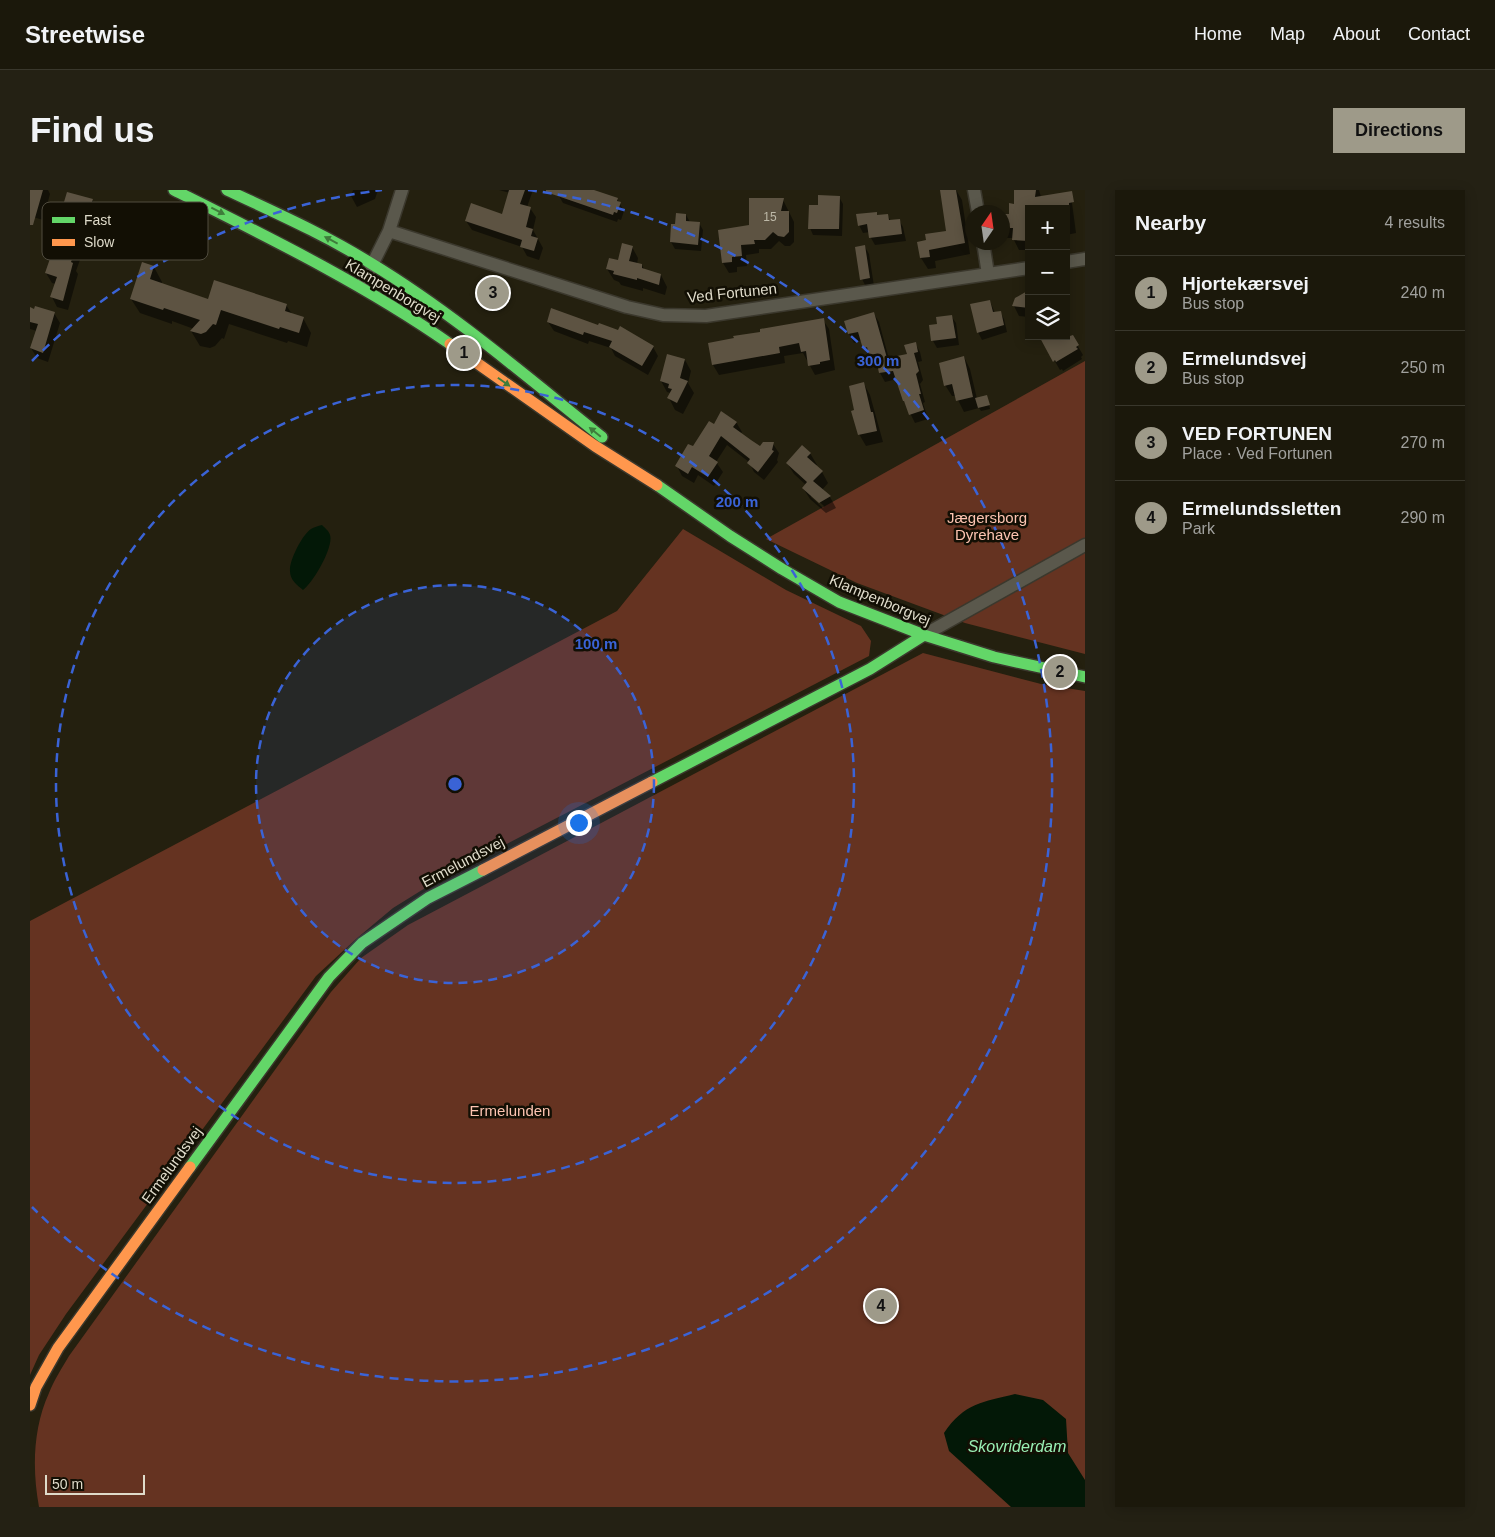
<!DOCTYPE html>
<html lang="en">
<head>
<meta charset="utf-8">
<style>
	:root { --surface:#1b180b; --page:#242114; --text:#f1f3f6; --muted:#a0a09d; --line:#39372c; --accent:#9e9a89 }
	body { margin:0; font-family:Helvetica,sans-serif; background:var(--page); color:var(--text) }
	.controls { position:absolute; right:15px; top:15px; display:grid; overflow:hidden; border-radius:0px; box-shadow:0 2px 12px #0003 }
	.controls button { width:45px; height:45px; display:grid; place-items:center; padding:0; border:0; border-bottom:1px solid var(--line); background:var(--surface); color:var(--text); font:25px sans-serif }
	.compass { position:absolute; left:935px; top:15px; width:45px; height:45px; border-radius:50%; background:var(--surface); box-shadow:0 2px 12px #0003; rotate:13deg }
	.scale { position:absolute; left:15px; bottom:12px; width:100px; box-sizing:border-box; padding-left:5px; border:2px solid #dfdbca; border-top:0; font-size:14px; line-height:18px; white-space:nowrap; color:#dfdbca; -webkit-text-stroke:4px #120f04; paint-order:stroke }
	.you { position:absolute; left:548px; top:632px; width:18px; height:18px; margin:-12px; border:4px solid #fff; border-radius:50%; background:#1a73e8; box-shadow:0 0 0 8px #1a73e833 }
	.badge { display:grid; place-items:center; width:32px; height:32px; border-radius:50%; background:var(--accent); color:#111; font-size:16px; font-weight:700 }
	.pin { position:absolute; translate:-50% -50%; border:2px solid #fff; box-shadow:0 1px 5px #0006 }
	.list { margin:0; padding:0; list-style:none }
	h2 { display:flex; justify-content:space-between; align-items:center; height:65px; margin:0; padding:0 20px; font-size:21px }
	h2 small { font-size:16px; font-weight:400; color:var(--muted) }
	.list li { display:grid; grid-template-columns:32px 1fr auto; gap:15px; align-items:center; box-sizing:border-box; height:75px; padding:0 20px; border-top:1px solid var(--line) }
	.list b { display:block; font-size:19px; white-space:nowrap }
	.list p { margin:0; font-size:16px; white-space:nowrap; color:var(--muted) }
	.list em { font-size:16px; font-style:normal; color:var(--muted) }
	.icon { flex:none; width:28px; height:28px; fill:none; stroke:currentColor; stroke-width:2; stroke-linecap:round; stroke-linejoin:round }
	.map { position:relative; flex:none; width:1055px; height:1317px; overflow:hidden; border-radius:0px }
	header { display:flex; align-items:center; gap:30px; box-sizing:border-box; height:70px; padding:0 25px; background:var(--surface); border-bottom:1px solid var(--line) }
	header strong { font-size:24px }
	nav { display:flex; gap:28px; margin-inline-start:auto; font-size:18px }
	.intro { display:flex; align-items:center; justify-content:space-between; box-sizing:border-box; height:120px; padding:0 30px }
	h1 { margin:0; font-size:35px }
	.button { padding:12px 22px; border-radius:0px; background:var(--accent); color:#111; font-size:18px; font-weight:700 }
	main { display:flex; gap:30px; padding:0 30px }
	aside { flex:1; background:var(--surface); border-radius:0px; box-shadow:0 2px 12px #0003 }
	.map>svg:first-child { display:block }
</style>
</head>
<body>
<header>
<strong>Streetwise</strong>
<nav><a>Home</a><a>Map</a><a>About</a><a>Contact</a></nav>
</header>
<div class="intro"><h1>Find us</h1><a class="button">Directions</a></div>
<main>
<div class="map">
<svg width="1055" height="1317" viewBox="0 0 1055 1317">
	<rect width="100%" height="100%" fill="#24200f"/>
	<!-- green -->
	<path fill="#653321" d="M1055 171V464L935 433 827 393 736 349Z
		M653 339 756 400 831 436 841 451 839 466 413 687 363 718 326 749 286 786 36 1124 9 1165 0 1185V731L587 421Z
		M893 463 1011 494 1055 501V1317H9C2 1279 3 1238 19 1203 24 1190 32 1178 39 1166L301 802 331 768 378 735Z"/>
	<!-- water -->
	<path fill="#031807" d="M292 335C295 338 299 341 300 345 304 357 283 393 273 400 267 395 260 390 260 381 259 371 272 345 281 339 284 337 288 336 292 335Z
		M985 1204 1013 1210 1036 1229 1038 1263 1055 1290V1317H981L919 1261 914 1243C934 1213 953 1212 985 1204Z"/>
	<!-- shadow -->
	<path fill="#0007" fill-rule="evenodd" d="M0 0H18L20 4 13 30 0 26Z
		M323 0H348L345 9 327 17 321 6Z
		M469 0H503L497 17 500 18 506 27 503 40 513 58 509 70 497 66 492 57 442 40 436 31 473 26 480 3Z
		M530 0H560L587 9 594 21 591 30 588 29 587 32 533 13 529 6Z
		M918 0H926L932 10 940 64 905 71 906 78 898 79 891 68 889 53 897 51 918 42Z
		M986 0H1009L1011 7 1037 3 1042 13 1046 43 1036 45V19H999V60H989L983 48H974L972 45V25H980L985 15Z
		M809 7 813 14 812 46 783 45 780 38 789 17Z
		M62 10 68 19 46 81 48 84 38 120 27 117 22 107 26 94 22 93 16 83 39 18 35 12Z
		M753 10 764 32V52L760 56H755L749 51 741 59H729V63L716 65 717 76 707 77V82L699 83 693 73 689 41 720 36Z
		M846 23 848 27 857 25 861 31 869 30 873 37 876 51 845 55 841 48 840 42 833 43 829 35Z
		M656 25 660 32 669 33 673 40 671 61 645 59 641 52 643 36H646Z
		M602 57 608 68 607 74 612 75 615 81 631 85 637 97 635 105 613 98V101L591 95 589 92 584 90 577 79 588 72Z
		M835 57 839 64 844 96 836 97 832 89Z
		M124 77 132 92 131 94 179 110 256 115 262 124 273 128 281 143 277 157 258 151 257 153 199 134 194 149 192 148 185 156 180 158 170 156 161 141 164 139 142 131V134L110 123 101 109Z
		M999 101V127L989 126 984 116Z
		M960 111 965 123 970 122 974 129 977 142 952 150 948 142Z
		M0 119 24 123 30 133 18 172 7 168 1 158 7 141 0 139Z
		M844 124 849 132 859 169 879 165 885 153 890 162 892 171 888 172 893 190 890 194 895 212 893 213 898 229 885 233 874 211 867 189 855 192 850 183 848 173H845L841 166 839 167 832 150 824 153 819 144 816 131Z
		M921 126 926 133 929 155 907 158 903 151 900 136 908 135Z
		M793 130 799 139 805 180 785 185 773 163 754 166 755 173 689 185 683 175 679 154Z
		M518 132 623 157 628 166 618 185 585 166 581 158 559 151 558 154 524 141Z
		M1042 146 1053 165 1051 167 1052 169 1033 181 1032 179 1030 180 1013 151Z
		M934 167 940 179 947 209 958 210 960 219 951 221 949 218 934 222 926 206H922L915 195Z
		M655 170 661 181 658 193 664 203 653 224 645 220 639 208 641 203 637 202 631 191Z
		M834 194 840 205 853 252 836 256 829 244 826 221Z
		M706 232 712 242 710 244 730 257 743 254 749 263 747 270 748 272 734 290 724 282 719 272 697 255 686 272 693 282 684 296 668 285 664 293 652 286 647 276 684 236Z
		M780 263 787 275 785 276 792 282 798 293 792 300 800 307 806 318 796 323 780 309 773 298 776 295 764 284 757 273ZM781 304 794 316 793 318 781 307Z"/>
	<!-- building -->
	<path fill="#5d5342" d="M0 0H13L3 35H0Z
		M479 0H495L490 14 501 17 496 37 503 39 501 46 508 48 504 61 490 57 492 50 435 31 441 13 472 24Z
		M516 0H564L588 8 587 11 591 12 587 23 584 22 583 25 516 2Z
		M910 0H926L935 53 899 60 900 67 890 68 887 52 896 50 895 44 916 41Z
		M984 0H1006L1005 7 1042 1 1044 12 1039 13V19H999V51L982 50 983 38H972V24H979V13L984 14Z
		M37 2 63 9 41 72 43 73 33 111 20 107 27 87 15 83 39 14 34 12Z
		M788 5 810 6 809 39H778L779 15H788Z
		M719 8H754L751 21H759V42L754 47 748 46 743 42 735 50H724L725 54 711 55 712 66 702 67V72L692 73 688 40 719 35Z
		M847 22V25L858 24 859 30 870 29 872 44 839 48 837 34 828 36 826 24Z
		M646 23 656 24V31L670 32 668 55 640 52 641 34H645Z
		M592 53 603 56 599 71 612 74V78L631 84 629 95 607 88V90L583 84 584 81 576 79 579 68 588 70Z
		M835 55 840 88 830 90 825 57Z
		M112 72 124 76 120 89 178 109 184 90 257 114 255 121 274 127 269 143 250 137 249 139 191 120 186 135 183 134 176 142 171 144 160 141 170 130 134 118 133 120 100 109Z
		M999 100V118L982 116 985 108Z
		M960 110 963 122 971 121 974 135 947 143 940 114Z
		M5 116 25 122 13 163 0 158 8 134 0 132V117L4 119Z
		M521 118 568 135 569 133 588 140 590 136 624 156 612 176 579 157 582 151 554 142 553 145 517 132Z
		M844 122 857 168 877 164 874 155 886 152 888 162 884 163 889 181 886 184 891 204H889L894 220 879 225 874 211H873L863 181 849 183 845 164 839 165 837 157 833 159 828 142 818 144 814 131Z
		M922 125 926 148 901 151 899 135 907 134 906 127Z
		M794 128 800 170 790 172V174L778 176 776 161 771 162 769 153 749 157 750 163 682 175 678 153 704 148 703 146 730 142V139Z
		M1043 145 1049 155 1046 157 1048 159 1026 172 1025 170 1023 172 1009 146H1040Z
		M637 164 655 169 650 188 658 191 647 213 637 208 642 199 638 198 639 194 630 191Z
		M934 166 943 207 926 211 922 194 914 196 909 173Z
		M834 192 841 222H843L847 241 828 245 821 221 824 220 819 196Z
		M957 205 960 215 948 218 945 208Z
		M691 221 707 232 703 237 721 250 730 256 733 252H744L742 260 744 261 728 282 717 273 720 269 691 246 679 266 688 272 678 287 662 277 658 284 645 276 658 254 663 256 679 231 684 234Z
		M772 255 781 263 777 267 793 281 783 291 801 306 789 313 772 298 777 292 756 273Z"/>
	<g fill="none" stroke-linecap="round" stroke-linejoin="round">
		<defs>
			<path id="street" d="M944 0 948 22
				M359 41 597 117 633 125 676 126 999 78
				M953 52 958 84
				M1036 72 1055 69
				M331 97 359 41 372 0
				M894 445 1055 355"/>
			<path id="fast" d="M144 0C238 47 334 94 420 154
				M197 0C246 23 296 45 342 74 424 124 497 187 572 247
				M627 295 700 346 752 379 809 412 894 445 964 467 1055 487
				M622 592 840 479 894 445
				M160 977 299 787 332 753 398 708 453 680"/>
			<path id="slow" d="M420 154 565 256 627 295
				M453 680 622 592
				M0 1215 6 1197 28 1158 160 977"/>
		</defs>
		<!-- street casing -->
		<use href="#street" stroke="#3b382d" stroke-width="15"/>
		<!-- fast casing -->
		<use href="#fast" stroke="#3b382d" stroke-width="14"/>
		<!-- slow casing -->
		<use href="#slow" stroke="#3b382d" stroke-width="14"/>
		<!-- street -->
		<use href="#street" stroke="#5a584c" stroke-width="12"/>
		<!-- fast -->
		<use href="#fast" stroke="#63d668" stroke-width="11"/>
		<!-- slow -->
		<use href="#slow" stroke="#ff974d" stroke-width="11"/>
	</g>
	<!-- one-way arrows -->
	<defs><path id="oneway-solid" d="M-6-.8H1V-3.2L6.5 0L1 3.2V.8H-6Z" transform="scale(1.25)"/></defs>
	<g fill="#3f7c3b">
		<use href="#oneway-solid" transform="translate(188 21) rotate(27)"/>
		<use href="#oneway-solid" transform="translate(301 50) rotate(-152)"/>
		<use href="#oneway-solid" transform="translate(474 192) rotate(35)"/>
		<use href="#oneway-solid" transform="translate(565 242) rotate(-141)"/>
	</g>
	<!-- distance rings -->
	<circle cx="425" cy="594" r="199" fill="#3a63d6" fill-opacity=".12"/>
	<g fill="none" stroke="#3a63d6" stroke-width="2.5" stroke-dasharray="9 6">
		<circle cx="425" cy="594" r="199"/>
		<circle cx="425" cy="594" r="399"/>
		<path d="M2 171A598 598 0 0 1 352 0M498 0A598 598 0 1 1 2 1017"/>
	</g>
	<g text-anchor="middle" stroke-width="5" stroke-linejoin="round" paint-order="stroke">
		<!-- number labels -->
		<g font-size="12" fill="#beb9a8">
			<text x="740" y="31">15</text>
		</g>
		<!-- street labels -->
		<g font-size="15" fill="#dfdbca" stroke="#120f04">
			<text transform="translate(363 101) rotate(31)" y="5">Klampenborgvej</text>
			<text transform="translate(702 103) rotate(-6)" y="5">Ved Fortunen</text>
			<text transform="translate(850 410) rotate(23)" y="5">Klampenborgvej</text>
			<text transform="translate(433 672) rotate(-28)" y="5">Ermelundsvej</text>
			<text transform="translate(142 975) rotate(-54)" y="5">Ermelundsvej</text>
		</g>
		<!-- park labels -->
		<g font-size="15" fill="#fdc4b1" stroke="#120f04">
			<text x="957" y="333">Jægersborg<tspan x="957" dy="17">Dyrehave</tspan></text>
			<text x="480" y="926">Ermelunden</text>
		</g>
		<!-- water labels -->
		<g font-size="16" font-style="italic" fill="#9af0b5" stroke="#120f04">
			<text x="987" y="1262">Skovriderdam</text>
		</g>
	</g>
	<!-- legend -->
	<rect x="12" y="12" width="166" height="58" rx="8" fill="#120f04" stroke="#504c3f" stroke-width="1"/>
	<rect x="22" y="27" width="23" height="6" fill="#63d668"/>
	<rect x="22" y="49" width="23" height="7" fill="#ff974d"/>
	<g font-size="14" fill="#dfdbca">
		<text x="54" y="35">Fast</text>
		<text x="54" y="57">Slow</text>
	</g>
	<circle cx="425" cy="594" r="8" fill="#3a63d6" stroke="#120f04" stroke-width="2.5"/>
	<g font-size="15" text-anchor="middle" font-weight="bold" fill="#3a63d6" stroke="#120f04" stroke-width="5" stroke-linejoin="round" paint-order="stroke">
		<text x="848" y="176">300 m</text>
		<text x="707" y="317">200 m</text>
		<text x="566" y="459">100 m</text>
	</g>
</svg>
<div class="controls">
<button>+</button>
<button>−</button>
<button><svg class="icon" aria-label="layers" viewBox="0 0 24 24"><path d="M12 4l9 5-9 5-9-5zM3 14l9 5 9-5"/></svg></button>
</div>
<svg class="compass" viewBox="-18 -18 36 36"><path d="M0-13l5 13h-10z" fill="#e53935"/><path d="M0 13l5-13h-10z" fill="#a0a09d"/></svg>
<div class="scale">50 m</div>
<div class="you"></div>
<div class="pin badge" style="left:434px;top:163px">1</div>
<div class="pin badge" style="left:1030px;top:482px">2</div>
<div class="pin badge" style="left:463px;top:103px">3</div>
<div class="pin badge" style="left:851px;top:1116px">4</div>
</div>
<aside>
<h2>Nearby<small>4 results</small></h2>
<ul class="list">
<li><span class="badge">1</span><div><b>Hjortekærsvej</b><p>Bus stop</p></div><em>240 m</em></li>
<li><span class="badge">2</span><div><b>Ermelundsvej</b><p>Bus stop</p></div><em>250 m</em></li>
<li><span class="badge">3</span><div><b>VED FORTUNEN</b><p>Place · Ved Fortunen</p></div><em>270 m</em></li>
<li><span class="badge">4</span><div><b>Ermelundssletten</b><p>Park</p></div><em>290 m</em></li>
</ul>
</aside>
</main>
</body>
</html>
